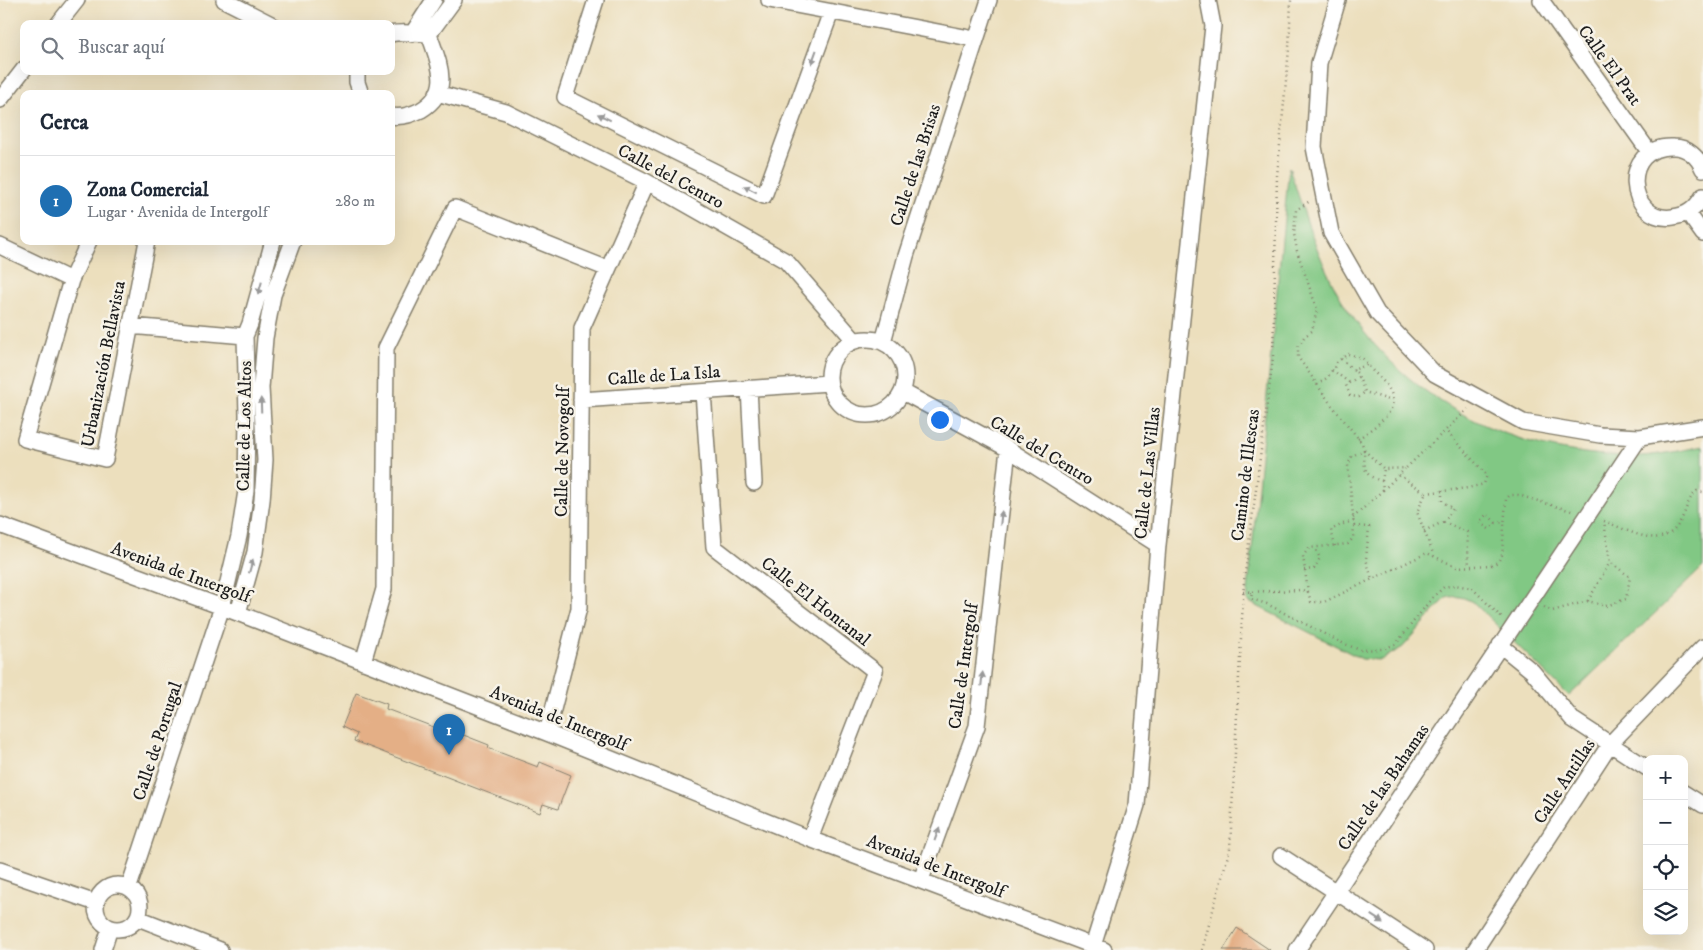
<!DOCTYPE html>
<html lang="es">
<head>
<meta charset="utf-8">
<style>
	:root { --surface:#fff; --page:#f6f6f7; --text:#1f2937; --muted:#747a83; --line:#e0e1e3; --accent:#1f6fb2 }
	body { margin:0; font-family:"IM FELL DW Pica",serif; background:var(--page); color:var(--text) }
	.controls { position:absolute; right:15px; bottom:15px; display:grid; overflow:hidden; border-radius:10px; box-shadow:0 5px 20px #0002 }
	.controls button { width:45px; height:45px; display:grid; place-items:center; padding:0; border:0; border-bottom:1px solid var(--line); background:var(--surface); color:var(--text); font:25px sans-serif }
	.you { position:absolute; left:939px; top:419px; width:18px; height:18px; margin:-12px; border:4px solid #fff; border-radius:50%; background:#1a73e8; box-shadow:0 0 0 8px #1a73e833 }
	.badge { display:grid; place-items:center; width:32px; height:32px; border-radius:50%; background:var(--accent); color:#fff; font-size:16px; font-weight:700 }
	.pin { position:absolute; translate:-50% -41px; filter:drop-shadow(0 1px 2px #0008) }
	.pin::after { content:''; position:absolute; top:26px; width:18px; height:15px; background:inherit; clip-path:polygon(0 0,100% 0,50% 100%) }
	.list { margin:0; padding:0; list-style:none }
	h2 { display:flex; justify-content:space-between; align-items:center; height:65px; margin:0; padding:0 20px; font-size:21px }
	h2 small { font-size:16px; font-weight:400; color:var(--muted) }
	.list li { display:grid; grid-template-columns:32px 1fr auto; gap:15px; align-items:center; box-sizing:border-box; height:90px; padding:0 20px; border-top:1px solid var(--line) }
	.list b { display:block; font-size:19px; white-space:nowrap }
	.list p { margin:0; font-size:16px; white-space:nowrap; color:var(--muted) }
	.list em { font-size:16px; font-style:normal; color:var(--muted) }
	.icon { flex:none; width:28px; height:28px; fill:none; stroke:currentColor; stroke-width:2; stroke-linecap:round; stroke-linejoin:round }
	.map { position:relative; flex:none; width:1703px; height:950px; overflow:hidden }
	.search { position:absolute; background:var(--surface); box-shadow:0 5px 20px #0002; left:20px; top:20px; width:375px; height:55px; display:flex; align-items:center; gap:12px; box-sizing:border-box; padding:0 18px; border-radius:10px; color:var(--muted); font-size:19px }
	.panel { position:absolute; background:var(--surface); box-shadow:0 5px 20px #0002; left:20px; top:90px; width:375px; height:155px; border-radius:10px }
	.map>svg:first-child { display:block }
</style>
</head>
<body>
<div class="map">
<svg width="1703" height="950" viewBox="0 0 1703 950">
	<rect width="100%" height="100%" fill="#f7f3e8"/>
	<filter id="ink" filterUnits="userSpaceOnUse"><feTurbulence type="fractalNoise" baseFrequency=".02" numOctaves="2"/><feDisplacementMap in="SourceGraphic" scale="10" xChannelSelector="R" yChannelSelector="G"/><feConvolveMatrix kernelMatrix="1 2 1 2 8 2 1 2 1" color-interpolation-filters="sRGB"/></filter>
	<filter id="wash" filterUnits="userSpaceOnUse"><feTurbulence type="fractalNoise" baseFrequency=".0096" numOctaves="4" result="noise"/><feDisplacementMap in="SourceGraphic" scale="20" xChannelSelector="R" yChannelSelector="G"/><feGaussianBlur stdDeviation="1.12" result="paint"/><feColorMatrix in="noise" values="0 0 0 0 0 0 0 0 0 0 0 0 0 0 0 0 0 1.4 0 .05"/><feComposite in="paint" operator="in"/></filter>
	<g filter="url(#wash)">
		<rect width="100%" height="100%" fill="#ecdfbd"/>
		<!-- green -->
		<path fill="#81c884" stroke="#4e7250" d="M1289 167C1306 218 1321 271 1352 316 1418 410 1526 458 1640 456 1660 455 1683 450 1703 446V567L1569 696 1474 603C1464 597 1457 595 1446 598L1403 647 1381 660 1362 659 1247 601Z"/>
		<g id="blocks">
			<!-- building -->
			<path fill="#e4af86" d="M356 693 387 704 386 709 436 728 438 725 489 745 488 748 538 767 540 762 571 775 558 809 543 804 540 813 354 741 357 734 342 727Z
				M1237 928 1270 950H1223Z"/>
		</g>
	</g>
	<g filter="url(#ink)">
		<use href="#blocks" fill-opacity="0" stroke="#847e6c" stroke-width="1"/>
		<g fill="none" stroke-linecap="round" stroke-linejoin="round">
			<defs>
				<path id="street" d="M224 0 271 24
					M596 0 565 97 764 196 831 12
					M769 0 975 39
					M1338 0 1319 63 1314 147 1331 233 1377 313 1435 374 1523 422 1600 435 1640 437 1703 427
					M1541 0 1650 153
					M58 24 77 0
					M391 34C402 31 417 34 429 34 438 62 454 90 421 110 411 115 402 118 391 116
					M412 34 434 0
					M429 34 454 0
					M357 71V82L361 94
					M437 93 506 112 647 182 786 261 855 341
					M0 100 24 69
					M1703 169C1698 157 1687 147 1674 147 1618 144 1627 224 1673 217 1688 215 1696 208 1703 196
					M1688 213 1703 234
					M89 241 71 280 25 439 105 459 147 241
					M0 246 71 280
					M130 326 245 336
					M829 377a38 38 0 1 1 76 0a38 38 0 1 1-76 0Z
					M883 342 906 256 989 0
					M749 388 754 483
					M703 392 714 547 875 671 810 839
					M903 392 1008 449 1158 545
					M581 400 829 383
					M0 525 222 607 547 733 810 839 1104 950
					M238 613 255 552 262 500 265 460 261 388 265 338 273 295 293 241
					M1500 645 1532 671 1572 719 1647 768
					M363 662 384 589 386 348 455 208 608 269
					M547 733 579 608 582 328 647 182
					M1684 793 1703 805
					M1281 856 1425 950
					M0 870 96 903
					M921 880 977 726 1008 449
					M96 907a22 22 0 1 1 44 0a22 22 0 1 1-44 0Z
					M129 887 222 607 239 536 246 491 247 415 245 336 250 324 273 241
					M138 918 220 950
					M1093 946 1137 805 1158 545 1213 26 1208 0
					M103 950 110 928
					M1297 950 1640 437
					M1475 950 1610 744 1703 647"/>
			</defs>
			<!-- street casing -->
			<use href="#street" stroke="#847e6c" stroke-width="18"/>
			<!-- path -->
			<path stroke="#847e6c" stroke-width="2.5" stroke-dasharray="1 4" stroke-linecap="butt" d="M1341 359 1357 373 1365 392 1392 401
				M1332 370 1350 383
				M1354 371 1353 370 1367 365
				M1358 377 1346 385 1350 396 1359 397 1365 392
				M1317 385 1328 377 1338 361 1348 354C1352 355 1359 357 1363 359 1367 363 1371 370 1376 374 1410 405 1386 418 1358 439
				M1364 450 1384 469 1406 468 1468 409
				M1399 475 1426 493 1417 512 1434 556
				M1382 481 1384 469
				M1383 490 1405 469
				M1442 490V501L1453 509 1444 522 1467 532 1469 566
				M1426 493 1468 488 1484 484 1487 475 1446 431
				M1353 518 1383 490 1382 481C1362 475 1365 469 1364 450
				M1496 523 1487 514 1479 522 1489 529 1496 523 1504 522
				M1354 526 1369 527 1366 559 1372 579
				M1424 531 1443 522
				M1335 546 1331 530 1343 524 1354 521
				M1304 570 1314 569 1320 558 1315 548
				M1243 592 1302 590 1308 592 1311 602H1324L1427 553 1457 567 1491 565 1498 562 1502 555 1506 499 1510 495H1518L1575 512
				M1250 592H1252L1251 599 1267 604 1340 642 1360 650 1383 649 1396 644 1432 598 1444 587 1455 585 1472 588 1502 618
				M1308 592 1303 556 1309 548 1348 544 1353 538 1354 526 1348 465 1352 456 1364 450 1362 443 1330 403 1298 357V347L1304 337 1312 331 1317 309 1297 251 1294 234 1296 210 1310 201
				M1588 601 1610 562
				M1544 607 1552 611 1588 601 1606 606 1626 599 1630 577 1610 562 1604 521C1631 531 1665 554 1682 518 1688 506 1687 500 1697 491L1703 492
				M1202 950 1230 848 1244 581 1273 358 1277 176 1289 49 1291 0"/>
			<!-- street -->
			<use href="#street" stroke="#fff" stroke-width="15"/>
		</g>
		<!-- one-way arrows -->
		<defs><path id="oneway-solid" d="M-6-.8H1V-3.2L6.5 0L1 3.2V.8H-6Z" transform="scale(1.25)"/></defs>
		<g fill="#999">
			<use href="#oneway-solid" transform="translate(814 57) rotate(110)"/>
			<use href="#oneway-solid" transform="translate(604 117) rotate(-154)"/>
			<use href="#oneway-solid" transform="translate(750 189) rotate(-154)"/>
			<use href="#oneway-solid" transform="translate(260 288) rotate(106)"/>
			<use href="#oneway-solid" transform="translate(261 405) rotate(-92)"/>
			<use href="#oneway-solid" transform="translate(1001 518) rotate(-84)"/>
			<use href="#oneway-solid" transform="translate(251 566) rotate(-74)"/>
			<use href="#oneway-solid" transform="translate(982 679) rotate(-84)"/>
			<use href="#oneway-solid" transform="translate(937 834) rotate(-70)"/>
			<use href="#oneway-solid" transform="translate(1377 919) rotate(33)"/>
		</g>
	</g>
	<g text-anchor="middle" stroke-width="5" stroke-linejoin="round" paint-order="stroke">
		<!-- street labels -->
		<g font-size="18" fill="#1c1c1c" stroke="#f7f3e8">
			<text transform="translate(1610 65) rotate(54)" y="6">Calle El Prat</text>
			<text transform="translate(915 165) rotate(-72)" y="6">Calle de las Brisas</text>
			<text transform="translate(671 176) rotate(28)" y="6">Calle del Centro</text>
			<text transform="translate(103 364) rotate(-79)" y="6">Urbanización Bellavista</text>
			<text transform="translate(664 375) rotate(-4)" y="6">Calle de La Isla</text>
			<text transform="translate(244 426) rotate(-89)" y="6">Calle de Los Altos</text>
			<text transform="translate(1042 450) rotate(31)" y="6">Calle del Centro</text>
			<text transform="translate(562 452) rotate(-89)" y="6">Calle de Novogolf</text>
			<text transform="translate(1147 473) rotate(-84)" y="6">Calle de Las Villas</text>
			<text transform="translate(1245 475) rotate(-83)" y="6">Camino de Illescas</text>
			<text transform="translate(181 572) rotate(20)" y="6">Avenida de Intergolf</text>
			<text transform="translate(816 601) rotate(38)" y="6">Calle El Hontanal</text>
			<text transform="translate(963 666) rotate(-82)" y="6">Calle de Intergolf</text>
			<text transform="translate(559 718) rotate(22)" y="6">Avenida de Intergolf</text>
			<text transform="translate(157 741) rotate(-72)" y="6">Calle de Portugal</text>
			<text transform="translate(1564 781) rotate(-57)" y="6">Calle Antillas</text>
			<text transform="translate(1383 787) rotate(-56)" y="6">Calle de las Bahamas</text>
			<text transform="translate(936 866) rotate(21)" y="6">Avenida de Intergolf</text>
		</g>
	</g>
</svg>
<div class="controls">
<button>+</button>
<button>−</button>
<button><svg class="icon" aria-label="locate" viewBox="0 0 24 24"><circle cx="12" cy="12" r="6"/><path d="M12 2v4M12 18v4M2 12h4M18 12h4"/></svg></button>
<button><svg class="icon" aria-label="layers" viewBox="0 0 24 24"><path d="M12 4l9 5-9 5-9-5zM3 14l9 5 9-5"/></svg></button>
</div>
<div class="you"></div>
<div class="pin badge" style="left:449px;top:755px">1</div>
<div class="search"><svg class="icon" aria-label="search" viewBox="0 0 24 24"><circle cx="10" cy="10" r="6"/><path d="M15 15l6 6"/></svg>Buscar aquí</div>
<section class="panel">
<h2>Cerca<small></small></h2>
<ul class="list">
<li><span class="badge">1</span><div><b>Zona Comercial</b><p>Lugar · Avenida de Intergolf</p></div><em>280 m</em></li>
</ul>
</section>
</div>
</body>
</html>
